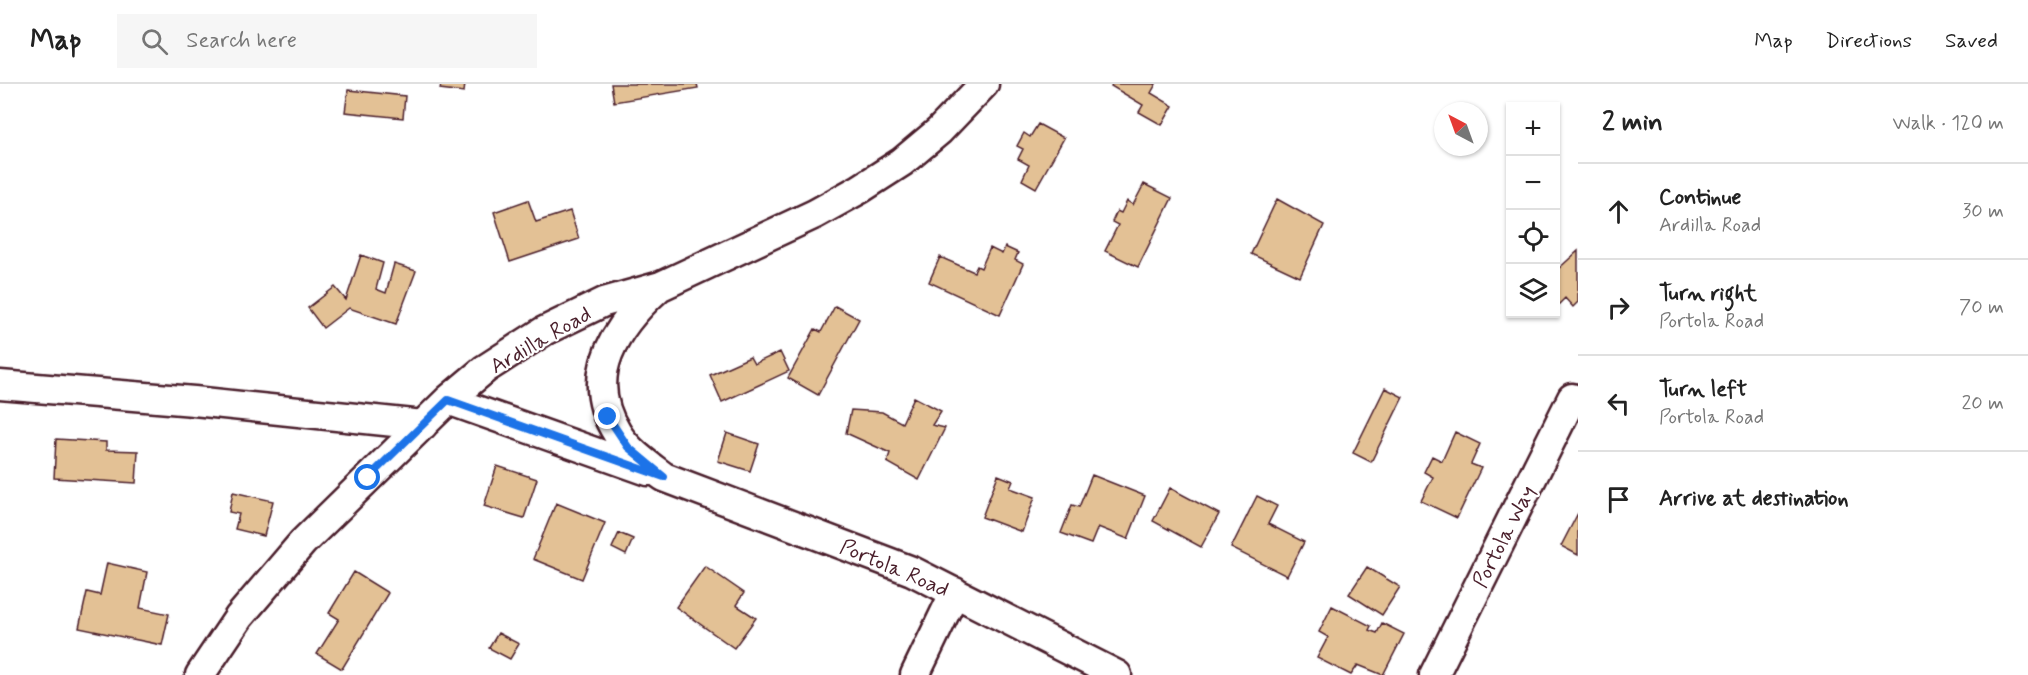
<!DOCTYPE html>
<html lang="en">
<head>
<meta charset="utf-8">
<style>
	:root { --surface:#fff; --page:#f6f6f6; --text:#222; --muted:#767676; --line:#e0e0e0 }
	body { margin:0; font-family:Mynerve,sans-serif; background:var(--page); color:var(--text) }
	.controls { position:absolute; right:18px; top:18px; display:grid; overflow:hidden; border-radius:0px; box-shadow:0 2px 4px #0004 }
	.controls button { width:54px; height:54px; display:grid; place-items:center; padding:0; border:0; border-bottom:2px solid var(--line); background:var(--surface); color:var(--text); font:30px sans-serif }
	.compass { position:absolute; left:1434px; top:18px; width:54px; height:54px; border-radius:50%; background:var(--surface); box-shadow:0 2px 4px #0004; rotate:319deg }
	.stop { position:absolute; width:18px; height:18px; margin:-14px; border:4px solid #1a73e8; border-radius:50%; background:#fff }
	.stop.end { background:#1a73e8; border-color:#fff; box-shadow:0 2px 6px #0008 }
	.list { margin:0; padding:0; list-style:none }
	h2 { display:flex; justify-content:space-between; align-items:center; height:78px; margin:0; padding:0 24px; font-size:26px }
	h2 small { font-size:20px; font-weight:400; color:var(--muted) }
	.list li { display:grid; grid-template-columns:39px 1fr auto; gap:18px; align-items:center; box-sizing:border-box; height:96px; padding:0 24px; border-top:2px solid var(--line) }
	.list b { display:block; font-size:22px; white-space:nowrap }
	.list p { margin:0; font-size:20px; white-space:nowrap; color:var(--muted) }
	.list em { font-size:20px; font-style:normal; color:var(--muted) }
	.icon { flex:none; width:33px; height:33px; fill:none; stroke:currentColor; stroke-width:2; stroke-linecap:round; stroke-linejoin:round }
	.map { position:relative; flex:none; width:1578px; height:591px; overflow:hidden }
	header { display:flex; align-items:center; gap:36px; box-sizing:border-box; height:84px; padding:0 30px; background:var(--surface); border-bottom:2px solid var(--line) }
	header strong { font-size:28px }
	nav { display:flex; gap:33px; margin-inline-start:auto; font-size:21px }
	.search { width:420px; height:54px; background:var(--page); display:flex; align-items:center; gap:15px; box-sizing:border-box; padding:0 21px; border-radius:0px; color:var(--muted); font-size:22px }
	main { display:flex }
	aside { flex:1; background:var(--surface) }
	.map>svg:first-child { display:block }
</style>
</head>
<body>
<header>
<strong>Map</strong>
<div class="search"><svg class="icon" aria-label="search" viewBox="0 0 24 24"><circle cx="10" cy="10" r="6"/><path d="M15 15l6 6"/></svg>Search here</div>
<nav><a>Map</a><a>Directions</a><a>Saved</a></nav>
</header>
<main>
<div class="map">
<svg width="1578" height="591" viewBox="0 0 1578 591">
	<rect width="100%" height="100%" fill="#fff"/>
	<filter id="ink" filterUnits="userSpaceOnUse"><feTurbulence type="fractalNoise" baseFrequency=".0167" numOctaves="2"/><feDisplacementMap in="SourceGraphic" scale="12" xChannelSelector="R" yChannelSelector="G"/><feConvolveMatrix kernelMatrix="1 2 1 2 8 2 1 2 1" color-interpolation-filters="sRGB"/></filter>
	<g filter="url(#ink)">
		<!-- building -->
		<path fill="#e3c195" stroke="#4a1f2b" stroke-width="1.5" d="M441 0H465L464 8 440 5Z
			M611 0H697L698 4 614 18Z
			M1112 0H1156L1151 9 1173 22 1162 41 1139 28 1143 21 1111 2Z
			M348 6 405 12 403 34 345 28Z
			M1038 40 1064 54 1036 104 1022 96 1029 81 1018 75 1023 65 1017 62 1024 49 1030 53Z
			M1144 100 1172 114 1138 183 1105 167 1118 141 1112 138 1117 127 1121 129 1127 117 1133 121Z
			M1277 115 1324 141 1300 193 1251 170Z
			M528 116 536 138 570 127 579 155 510 178 494 128Z
			M1005 163 1018 169 1015 176 1023 180 1000 231 929 198 940 173 974 188 977 182 981 184 990 164 1002 170Z
			M1578 167V218L1573 223 1565 214 1556 223V187Z
			M361 171 383 179 376 205 386 209 394 180 416 187 396 240 349 224 323 244 308 224 335 203 346 216Z
			M835 222 859 235 818 311 788 294 815 245 821 248Z
			M780 268 789 287 722 318 710 291 750 273 754 280Z
			M1385 304 1403 313 1371 378 1353 369Z
			M914 313 941 327 932 341 945 344 919 396 887 378 890 369 846 349 851 326 882 328 902 339Z
			M1455 348 1480 360 1471 380 1481 384 1457 434 1421 417 1433 393 1424 388 1432 372 1442 377Z
			M727 349 759 360 750 387 718 377Z
			M56 355 106 358V366L138 367 136 399 54 394Z
			M497 382 537 395 524 434 484 422Z
			M998 391 1013 397 1010 404 1035 413 1022 448 982 433Z
			M1092 391 1145 412 1128 455 1098 443 1091 460 1061 449 1072 421 1079 423Z
			M1170 404 1219 430 1201 463 1153 437Z
			M233 408 273 417 264 452 235 445 239 430 229 428Z
			M1257 412 1277 422 1268 440 1304 458 1287 492 1231 464Z
			M556 419 605 439 582 495 533 475Z
			M1578 429V471L1561 462Z
			M619 449 633 455 626 471 612 464Z
			M107 479 147 488 140 524 169 530 162 561 79 544 87 508 100 511Z
			M705 482 744 509 736 521 756 534 734 564 676 523Z
			M1367 483 1400 503 1382 531 1349 510Z
			M354 488 388 509 342 585 317 570 339 535 329 529Z
			M1332 522 1371 542 1369 546 1377 549 1382 539 1404 550 1383 591 1358 581 1351 591 1317 574 1328 553 1319 548Z
			M498 549 519 560 510 575 489 564Z"/>
		<g fill="none" stroke-linecap="round" stroke-linejoin="round">
			<defs>
				<path id="minor" d="M658 204C616 242 581 292 617 349 628 367 647 380 664 393L912 487 1117 591
					M0 301 194 317 423 341
					M448 316 648 387
					M200 591 239 533 303 458 448 316 485 285 544 247 604 218 661 202 815 130 860 105 902 78 939 47 984 0
					M915 591 955 508
					M1434 591 1572 314"/>
			</defs>
			<!-- minor casing -->
			<use href="#minor" stroke="#4a1f2b" stroke-width="33"/>
			<!-- minor -->
			<use href="#minor" stroke="#fff" stroke-width="28"/>
		</g>
	</g>
	<g fill="none" stroke-linecap="round" stroke-linejoin="round" filter="url(#ink)">
		<!-- route -->
		<path stroke="#1a73e8" stroke-width="8" d="M368 394 448 316 664 393 628 363 608 333"/>
	</g>
	<g text-anchor="middle" stroke-width="4.5" stroke-linejoin="round" paint-order="stroke">
		<!-- street labels -->
		<g font-size="22" fill="#4a1f2b" stroke="#fff">
			<text transform="translate(540 255) rotate(-30)" y="8">Ardilla Road</text>
			<text transform="translate(1503 452) rotate(-63)" y="8">Portola Way</text>
			<text transform="translate(895 483) rotate(23)" y="8">Portola Road</text>
		</g>
	</g>
</svg>
<div class="controls">
<button>+</button>
<button>−</button>
<button><svg class="icon" aria-label="locate" viewBox="0 0 24 24"><circle cx="12" cy="12" r="6"/><path d="M12 2v4M12 18v4M2 12h4M18 12h4"/></svg></button>
<button><svg class="icon" aria-label="layers" viewBox="0 0 24 24"><path d="M12 4l9 5-9 5-9-5zM3 14l9 5 9-5"/></svg></button>
</div>
<svg class="compass" viewBox="-18 -18 36 36"><path d="M0-13l5 13h-10z" fill="#e53935"/><path d="M0 13l5-13h-10z" fill="#767676"/></svg>
<div class="stop" style="left:368px;top:394px"></div>
<div class="stop end" style="left:608px;top:333px"></div>
</div>
<aside>
<h2>2 min<small>Walk · 120 m</small></h2>
<ul class="list">
<li><svg class="icon" aria-label="ahead" viewBox="0 0 24 24"><path d="M12 20V5M6 11l6-6 6 6"/></svg><div><b>Continue</b><p>Ardilla Road</p></div><em>30 m</em></li>
<li><svg class="icon" aria-label="right" viewBox="0 0 24 24"><path d="M7 20v-9h11M14 6l5 5-5 5"/></svg><div><b>Turn right</b><p>Portola Road</p></div><em>70 m</em></li>
<li><svg class="icon" aria-label="left" viewBox="0 0 24 24"><path d="M17 20v-9H6M10 6l-5 5 5 5"/></svg><div><b>Turn left</b><p>Portola Road</p></div><em>20 m</em></li>
<li><svg class="icon" aria-label="arrive" viewBox="0 0 24 24"><path d="M6 21V4h12l-3 4 3 4H6"/></svg><div><b>Arrive at destination</b></div></li>
</ul>
</aside>
</main>
</body>
</html>
